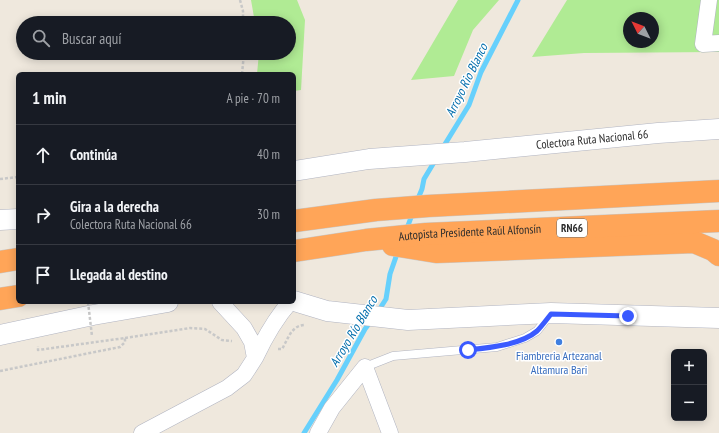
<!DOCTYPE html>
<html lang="es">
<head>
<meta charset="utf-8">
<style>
	:root { --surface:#171b24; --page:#20242c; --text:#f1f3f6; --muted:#9ea1a6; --line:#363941 }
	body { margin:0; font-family:"PT Sans Narrow",sans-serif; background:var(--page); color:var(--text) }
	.controls { position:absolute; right:12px; bottom:12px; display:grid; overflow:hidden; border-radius:6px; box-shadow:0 2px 10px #0003 }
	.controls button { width:36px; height:36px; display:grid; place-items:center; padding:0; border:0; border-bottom:1px solid var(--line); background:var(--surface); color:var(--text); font:20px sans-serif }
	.compass { position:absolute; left:623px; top:12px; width:36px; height:36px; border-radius:50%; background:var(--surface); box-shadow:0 2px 10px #0003; rotate:312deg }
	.stop { position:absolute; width:12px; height:12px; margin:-9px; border:3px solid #3a5aff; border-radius:50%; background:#fff }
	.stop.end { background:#3a5aff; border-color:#fff; box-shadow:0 1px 4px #0008 }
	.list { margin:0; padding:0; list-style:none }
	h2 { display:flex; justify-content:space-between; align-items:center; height:52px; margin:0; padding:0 16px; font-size:17px }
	h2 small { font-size:13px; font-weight:400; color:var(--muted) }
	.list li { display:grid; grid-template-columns:26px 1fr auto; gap:12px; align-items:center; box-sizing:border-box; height:60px; padding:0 16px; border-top:1px solid var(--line) }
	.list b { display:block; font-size:15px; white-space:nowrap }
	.list p { margin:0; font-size:13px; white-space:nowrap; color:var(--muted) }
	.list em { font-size:13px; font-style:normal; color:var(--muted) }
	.icon { flex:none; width:22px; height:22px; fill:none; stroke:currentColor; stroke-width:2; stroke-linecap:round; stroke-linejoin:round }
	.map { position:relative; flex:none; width:719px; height:433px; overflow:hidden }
	.search { position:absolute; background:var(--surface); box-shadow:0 2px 10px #0003; left:16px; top:16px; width:280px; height:44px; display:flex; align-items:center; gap:10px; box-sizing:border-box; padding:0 14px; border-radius:22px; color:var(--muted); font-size:15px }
	.panel { position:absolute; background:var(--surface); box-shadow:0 2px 10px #0003; left:16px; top:72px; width:280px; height:232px; border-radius:6px }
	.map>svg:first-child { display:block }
</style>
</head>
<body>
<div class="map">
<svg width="719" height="433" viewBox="0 0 719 433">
	<rect width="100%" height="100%" fill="#efe8dd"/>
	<!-- green -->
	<path fill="#b0eb94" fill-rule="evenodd" d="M251 0H297L305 20 301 90 294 91V74H257L259 53H289V23H255Z
		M458 0H499L473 30 454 76 411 80Z
		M567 0H719V52L584 53 532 57ZM629 18H653V42H629Z"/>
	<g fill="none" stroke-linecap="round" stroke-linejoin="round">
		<!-- stream -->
		<path stroke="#66d0fc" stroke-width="5" d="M442 149 469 105 481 72 518 0
			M417 201 422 189 424 179 436 159
			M406 231 413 212
			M377 313 386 299 390 274 398 251
			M304 433 337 380 365 329 371 321"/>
		<defs>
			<path id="service" d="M365 367 393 356 497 347 525 338 537 331 549 316"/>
			<path id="minor" d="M709 0 703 44 719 43
				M255 358C265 337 275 319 290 302
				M365 367 390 433
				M142 433 227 388 244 375 255 358 252 342 244 328 220 302
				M318 433 332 408 365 367"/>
			<g id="tertiary">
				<path id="s1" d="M294 171 369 159 465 152 658 133 719 129"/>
				<path d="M0 220 18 219"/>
				<path d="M294 301 327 311 408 320 551 313 719 318"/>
				<path d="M0 335 93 315 168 302"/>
			</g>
			<g id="motorway">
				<path d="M294 221 376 210 428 206 719 191"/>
				<path d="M393 245 436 252 694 242 713 250 719 255"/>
				<path id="s2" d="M294 251 366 240 426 234 719 221"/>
				<path d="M0 262 18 259"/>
				<path d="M0 299 18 296"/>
			</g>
		</defs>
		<!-- service casing -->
		<use href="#service" stroke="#b1b4c1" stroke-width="9"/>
		<!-- minor casing -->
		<use href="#minor" stroke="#b1b4c1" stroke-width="17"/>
		<!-- tertiary casing -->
		<use href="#tertiary" stroke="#b1b4c1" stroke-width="21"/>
		<!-- motorway casing -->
		<use href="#motorway" stroke="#c8c8c8" stroke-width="23"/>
		<!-- path -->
		<path stroke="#c8c8c8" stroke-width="2.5" stroke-dasharray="3 2" stroke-linecap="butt" d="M240 0 243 11V23
			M242 74 244 53
			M0 179 18 177
			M125 338 190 328 205 329 222 340 232 341
			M278 349H282C288 339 291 326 304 325
			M0 371 120 347 125 342V338L38 350V346"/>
		<!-- service -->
		<use href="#service" stroke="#fff" stroke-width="8"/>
		<!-- minor -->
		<use href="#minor" stroke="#fff" stroke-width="16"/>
		<!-- tertiary -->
		<use href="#tertiary" stroke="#fff" stroke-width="20"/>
		<!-- motorway -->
		<use href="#motorway" stroke="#ffa558" stroke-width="22"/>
		<!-- path-bridge -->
		<path stroke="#c8c8c8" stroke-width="2.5" stroke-dasharray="3 2" stroke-linecap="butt" d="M88 302 92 336"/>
	</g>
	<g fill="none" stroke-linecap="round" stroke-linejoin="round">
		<!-- route -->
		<path stroke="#3a5aff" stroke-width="5" d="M468 350C488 348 521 345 537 331 542 326 547 319 551 314L628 316"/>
	</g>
	<!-- markers -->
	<circle fill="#3f7fe0" stroke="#fff" stroke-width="1.5" cx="559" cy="342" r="4"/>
	<g text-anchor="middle" stroke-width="3" stroke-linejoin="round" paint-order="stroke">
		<!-- shield labels -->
		<rect fill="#fff" stroke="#6b6b6b" stroke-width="1" x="557" y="219" width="30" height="18" rx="3"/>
		<g font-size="11" font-weight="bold" fill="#2c2c2c">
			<text x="572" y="232">RN66</text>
		</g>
		<!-- street labels -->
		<g font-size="12" fill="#2c2c2c" stroke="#fff">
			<text dy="4" stroke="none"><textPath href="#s1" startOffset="300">Colectora Ruta Nacional 66</textPath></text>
			<text dy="4" stroke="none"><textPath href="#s2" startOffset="177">Autopista Presidente Raúl Alfonsín</textPath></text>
		</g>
		<!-- shop labels -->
		<g font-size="12" fill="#366cbe" stroke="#fff">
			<text x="559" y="360">Fiambreria Artezanal<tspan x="559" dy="14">Altamura Bari</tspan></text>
		</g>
		<!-- water labels -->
		<g font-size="13" font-style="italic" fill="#006dac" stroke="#fff">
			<text transform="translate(466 80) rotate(-64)" y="5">Arroyo Rio Blanco</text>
			<text transform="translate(353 331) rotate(-59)" y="5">Arroyo Río Blanco</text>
		</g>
	</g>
</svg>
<div class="controls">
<button>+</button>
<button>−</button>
</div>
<svg class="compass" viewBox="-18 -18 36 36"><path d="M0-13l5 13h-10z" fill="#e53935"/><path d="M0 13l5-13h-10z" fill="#9ea1a6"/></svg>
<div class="stop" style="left:468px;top:350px"></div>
<div class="stop end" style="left:628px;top:316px"></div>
<div class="search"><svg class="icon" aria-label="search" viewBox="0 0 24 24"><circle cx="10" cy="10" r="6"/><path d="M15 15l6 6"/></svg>Buscar aquí</div>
<section class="panel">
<h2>1 min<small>A pie · 70 m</small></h2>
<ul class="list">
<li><svg class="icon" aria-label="ahead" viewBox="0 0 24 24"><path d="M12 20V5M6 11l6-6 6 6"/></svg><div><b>Continúa</b></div><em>40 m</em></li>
<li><svg class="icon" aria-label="right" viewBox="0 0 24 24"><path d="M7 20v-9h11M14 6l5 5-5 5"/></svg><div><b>Gira a la derecha</b><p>Colectora Ruta Nacional 66</p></div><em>30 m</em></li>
<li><svg class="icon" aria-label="arrive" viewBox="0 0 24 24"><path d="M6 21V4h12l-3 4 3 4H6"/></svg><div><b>Llegada al destino</b></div></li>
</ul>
</section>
</div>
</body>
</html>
